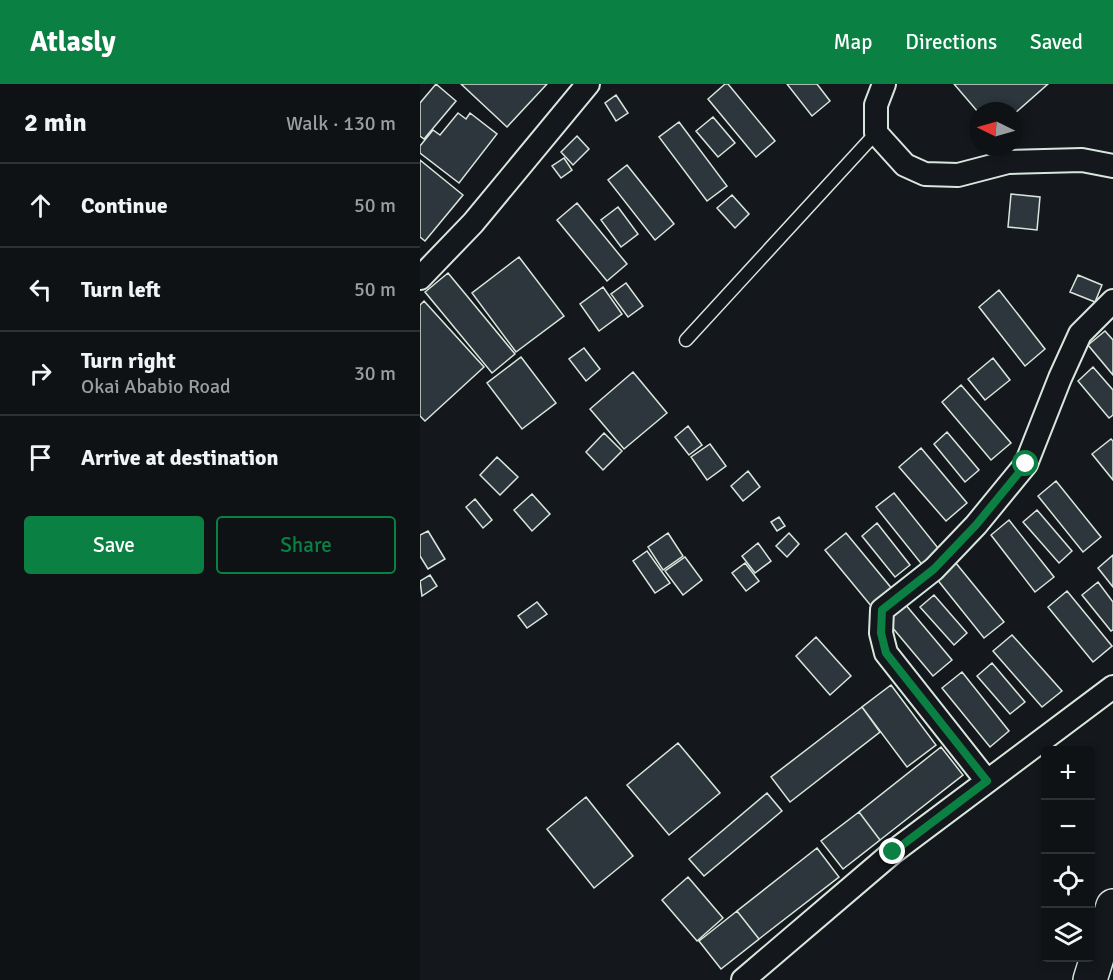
<!DOCTYPE html>
<html lang="en">
<head>
<meta charset="utf-8">
<style>
	:root { --surface:#0f1215; --page:#1d2022; --text:#f1f3f6; --muted:#9b9ea0; --line:#2f3234; --accent:#0b8043 }
	body { margin:0; font-family:Signika,sans-serif; background:var(--page); color:var(--text) }
	.controls { position:absolute; right:18px; bottom:18px; display:grid; overflow:hidden; border-radius:6px; box-shadow:0 3px 9px #0003 }
	.controls button { width:54px; height:54px; display:grid; place-items:center; padding:0; border:0; border-bottom:2px solid var(--line); background:var(--surface); color:var(--text); font:30px sans-serif }
	.compass { position:absolute; left:549px; top:18px; width:54px; height:54px; border-radius:50%; background:var(--surface); box-shadow:0 3px 9px #0003; rotate:275deg }
	.stop { position:absolute; width:18px; height:18px; margin:-14px; border:4px solid #0b8043; border-radius:50%; background:#fff }
	.stop.end { background:#0b8043; border-color:#fff; box-shadow:0 2px 6px #0008 }
	.list { margin:0; padding:0; list-style:none }
	h2 { display:flex; justify-content:space-between; align-items:center; height:78px; margin:0; padding:0 24px; font-size:26px }
	h2 small { font-size:20px; font-weight:400; color:var(--muted) }
	.list li { display:grid; grid-template-columns:39px 1fr auto; gap:18px; align-items:center; box-sizing:border-box; height:84px; padding:0 24px; border-top:2px solid var(--line) }
	.list b { display:block; font-size:22px; white-space:nowrap }
	.list p { margin:0; font-size:20px; white-space:nowrap; color:var(--muted) }
	.list em { font-size:20px; font-style:normal; color:var(--muted) }
	.actions { display:flex; gap:12px; padding:18px 24px }
	.actions a { flex:1; padding:14px 0; border:2px solid var(--accent); border-radius:6px; text-align:center; font-size:21px; color:var(--accent) }
	.actions .main { background:var(--accent); color:#fff }
	.icon { flex:none; width:33px; height:33px; fill:none; stroke:currentColor; stroke-width:2; stroke-linecap:round; stroke-linejoin:round }
	.map { position:relative; flex:none; width:693px; height:896px; overflow:hidden }
	header { display:flex; align-items:center; gap:36px; box-sizing:border-box; height:84px; padding:0 30px; background:var(--accent); color:#fff }
	header strong { font-size:28px }
	nav { display:flex; gap:33px; margin-inline-start:auto; font-size:21px }
	main { display:flex }
	aside { flex:1; background:var(--surface) }
	.map>svg:first-child { display:block }
</style>
</head>
<body>
<header>
<strong>Atlasly</strong>
<nav><a>Map</a><a>Directions</a><a>Saved</a></nav>
</header>
<main>
<aside>
<h2>2 min<small>Walk · 130 m</small></h2>
<ul class="list">
<li><svg class="icon" aria-label="ahead" viewBox="0 0 24 24"><path d="M12 20V5M6 11l6-6 6 6"/></svg><div><b>Continue</b></div><em>50 m</em></li>
<li><svg class="icon" aria-label="left" viewBox="0 0 24 24"><path d="M17 20v-9H6M10 6l-5 5 5 5"/></svg><div><b>Turn left</b></div><em>50 m</em></li>
<li><svg class="icon" aria-label="right" viewBox="0 0 24 24"><path d="M7 20v-9h11M14 6l5 5-5 5"/></svg><div><b>Turn right</b><p>Okai Ababio Road</p></div><em>30 m</em></li>
<li><svg class="icon" aria-label="arrive" viewBox="0 0 24 24"><path d="M6 21V4h12l-3 4 3 4H6"/></svg><div><b>Arrive at destination</b></div></li>
</ul>
<div class="actions"><a class="main">Save</a><a>Share</a></div>
</aside>
<div class="map">
<svg width="693" height="896" viewBox="0 0 693 896">
	<rect width="100%" height="100%" fill="#14181c"/>
	<!-- building -->
	<path fill="#2c363c" stroke="#d8e6dc" stroke-width="1.5" d="M16 0 36 17 4 55 0 52V19Z
		M41 0H127L87 43Z
		M305 0H308L355 57 336 73 288 15Z
		M367 0H397L410 17 392 32Z
		M534 0H628L594 30V27L558 28Z
		M196 11 208 29 196 37 185 19Z
		M38 29 46 35 50 29 77 50 39 99 0 69V62L13 46 20 51Z
		M293 33 315 59 298 73 276 47Z
		M259 38 307 102 287 117 239 53Z
		M157 52 169 65 153 81 141 68Z
		M144 74 152 86 141 94 132 82Z
		M0 76 43 111 5 157 0 153Z
		M207 81 254 140 235 156 188 96Z
		M591 110 620 113 617 146 588 143Z
		M312 111 329 130 315 144 297 124Z
		M157 119 207 180 187 197 137 136Z
		M198 123 218 150 201 163 181 136Z
		M99 173 144 232 96 268 52 209Z
		M28 189 95 270 72 289 5 208Z
		M658 191 682 201 675 218 650 208Z
		M206 199 223 222 208 233 191 210Z
		M183 203 202 230 179 247 160 220Z
		M579 206 625 265 605 282 559 223Z
		M4 217 64 283 5 337 0 332V221Z
		M685 247 693 256V291L668 261Z
		M164 264 180 285 166 297 149 275Z
		M101 273 136 319 102 345 67 299Z
		M573 274 590 296 565 316 548 295Z
		M673 283 693 306V331L689 334 658 297Z
		M213 288 247 329 204 365 170 325Z
		M541 301 591 359 571 376 522 318Z
		M268 342 282 361 269 371 255 353Z
		M527 348 559 386 545 398 514 360Z
		M184 349 202 367 183 386 166 368Z
		M691 355 693 357V396L672 370Z
		M290 360 306 382 287 396 271 373Z
		M501 364 547 419 526 437 479 383Z
		M77 373 98 393 80 411 60 391Z
		M328 387 340 403 323 417 311 402Z
		M636 397 681 453 663 468 618 412Z
		M474 409 522 469 504 483 456 423Z
		M112 410 130 430 112 447 94 426Z
		M55 415 72 436 63 444 46 423Z
		M617 426 652 467 639 479 603 438Z
		M359 433 365 442 357 447 351 438Z
		M589 436 634 493 615 508 571 451Z
		M457 439 490 481 475 493 442 452Z
		M8 447 25 475 8 485 0 472V451Z
		M248 449 263 472 243 486 228 463Z
		M369 449 379 460 367 473 356 462Z
		M426 449 473 506 452 523 405 466Z
		M338 459 351 477 335 489 322 472Z
		M227 467 250 499 235 509 213 477Z
		M693 471V503L678 484Z
		M265 473 282 496 263 511 245 487Z
		M535 478 584 538 564 554 516 494Z
		M325 479 339 497 326 507 312 489Z
		M10 491 17 502 2 512 0 497Z
		M678 498 693 518V546L691 547 662 511Z
		M647 507 692 562 673 578 628 523Z
		M514 511 547 549 534 561 500 523Z
		M117 518 127 530 107 544 98 532Z
		M485 520 532 576 513 592 466 536Z
		M592 551 642 607 622 623 573 567Z
		M396 553 431 592 410 611 376 572Z
		M572 579 605 618 590 630 557 592Z
		M542 588 589 647 570 663 522 604Z
		M471 601 516 661 487 683 442 623Z
		M442 623 460 648 370 718 351 693Z
		M258 659 300 709 249 751 207 701Z
		M521 663 543 691 460 756 439 728Z
		M347 709 362 727 284 792 269 775Z
		M166 713 213 772 174 804 127 745Z
		M439 728 460 756 423 785 401 757Z
		M397 764 419 793 339 855 317 827Z
		M268 793 303 834 277 857 242 816Z
		M317 827 339 855 301 885 279 857Z"/>
	<g fill="none" stroke-linecap="round" stroke-linejoin="round">
		<defs>
			<path id="lane" d="M266 256 456 49"/>
			<path id="street" d="M464 0 456 21V49L485 81 505 90 538 91 588 78 662 76 693 82
				M0 194 53 139 168 0
				M567 697 466 569 461 549 462 526 514 485 556 441 606 380 640 294 660 250 693 217
				M323 896 473 768 693 603"/>
			<path id="primary" d="M670 896 693 822"/>
		</defs>
		<!-- lane casing -->
		<use href="#lane" stroke="#d8e6dc" stroke-width="15"/>
		<!-- street casing -->
		<use href="#street" stroke="#d8e6dc" stroke-width="26"/>
		<!-- primary casing -->
		<use href="#primary" stroke="#d8e6dc" stroke-width="36"/>
		<!-- lane -->
		<use href="#lane" stroke="#14181c" stroke-width="12"/>
		<!-- street -->
		<use href="#street" stroke="#14181c" stroke-width="22"/>
		<!-- primary -->
		<use href="#primary" stroke="#14181c" stroke-width="33"/>
	</g>
	<g fill="none" stroke-linecap="round" stroke-linejoin="round">
		<!-- route -->
		<path stroke="#0b8043" stroke-width="8" d="M473 768 567 697 466 569 461 549 462 526 514 485 556 441 606 380"/>
	</g>
</svg>
<div class="controls">
<button>+</button>
<button>−</button>
<button><svg class="icon" aria-label="locate" viewBox="0 0 24 24"><circle cx="12" cy="12" r="6"/><path d="M12 2v4M12 18v4M2 12h4M18 12h4"/></svg></button>
<button><svg class="icon" aria-label="layers" viewBox="0 0 24 24"><path d="M12 4l9 5-9 5-9-5zM3 14l9 5 9-5"/></svg></button>
</div>
<svg class="compass" viewBox="-18 -18 36 36"><path d="M0-13l5 13h-10z" fill="#e53935"/><path d="M0 13l5-13h-10z" fill="#9b9ea0"/></svg>
<div class="stop" style="left:606px;top:380px"></div>
<div class="stop end" style="left:473px;top:768px"></div>
</div>
</main>
</body>
</html>
